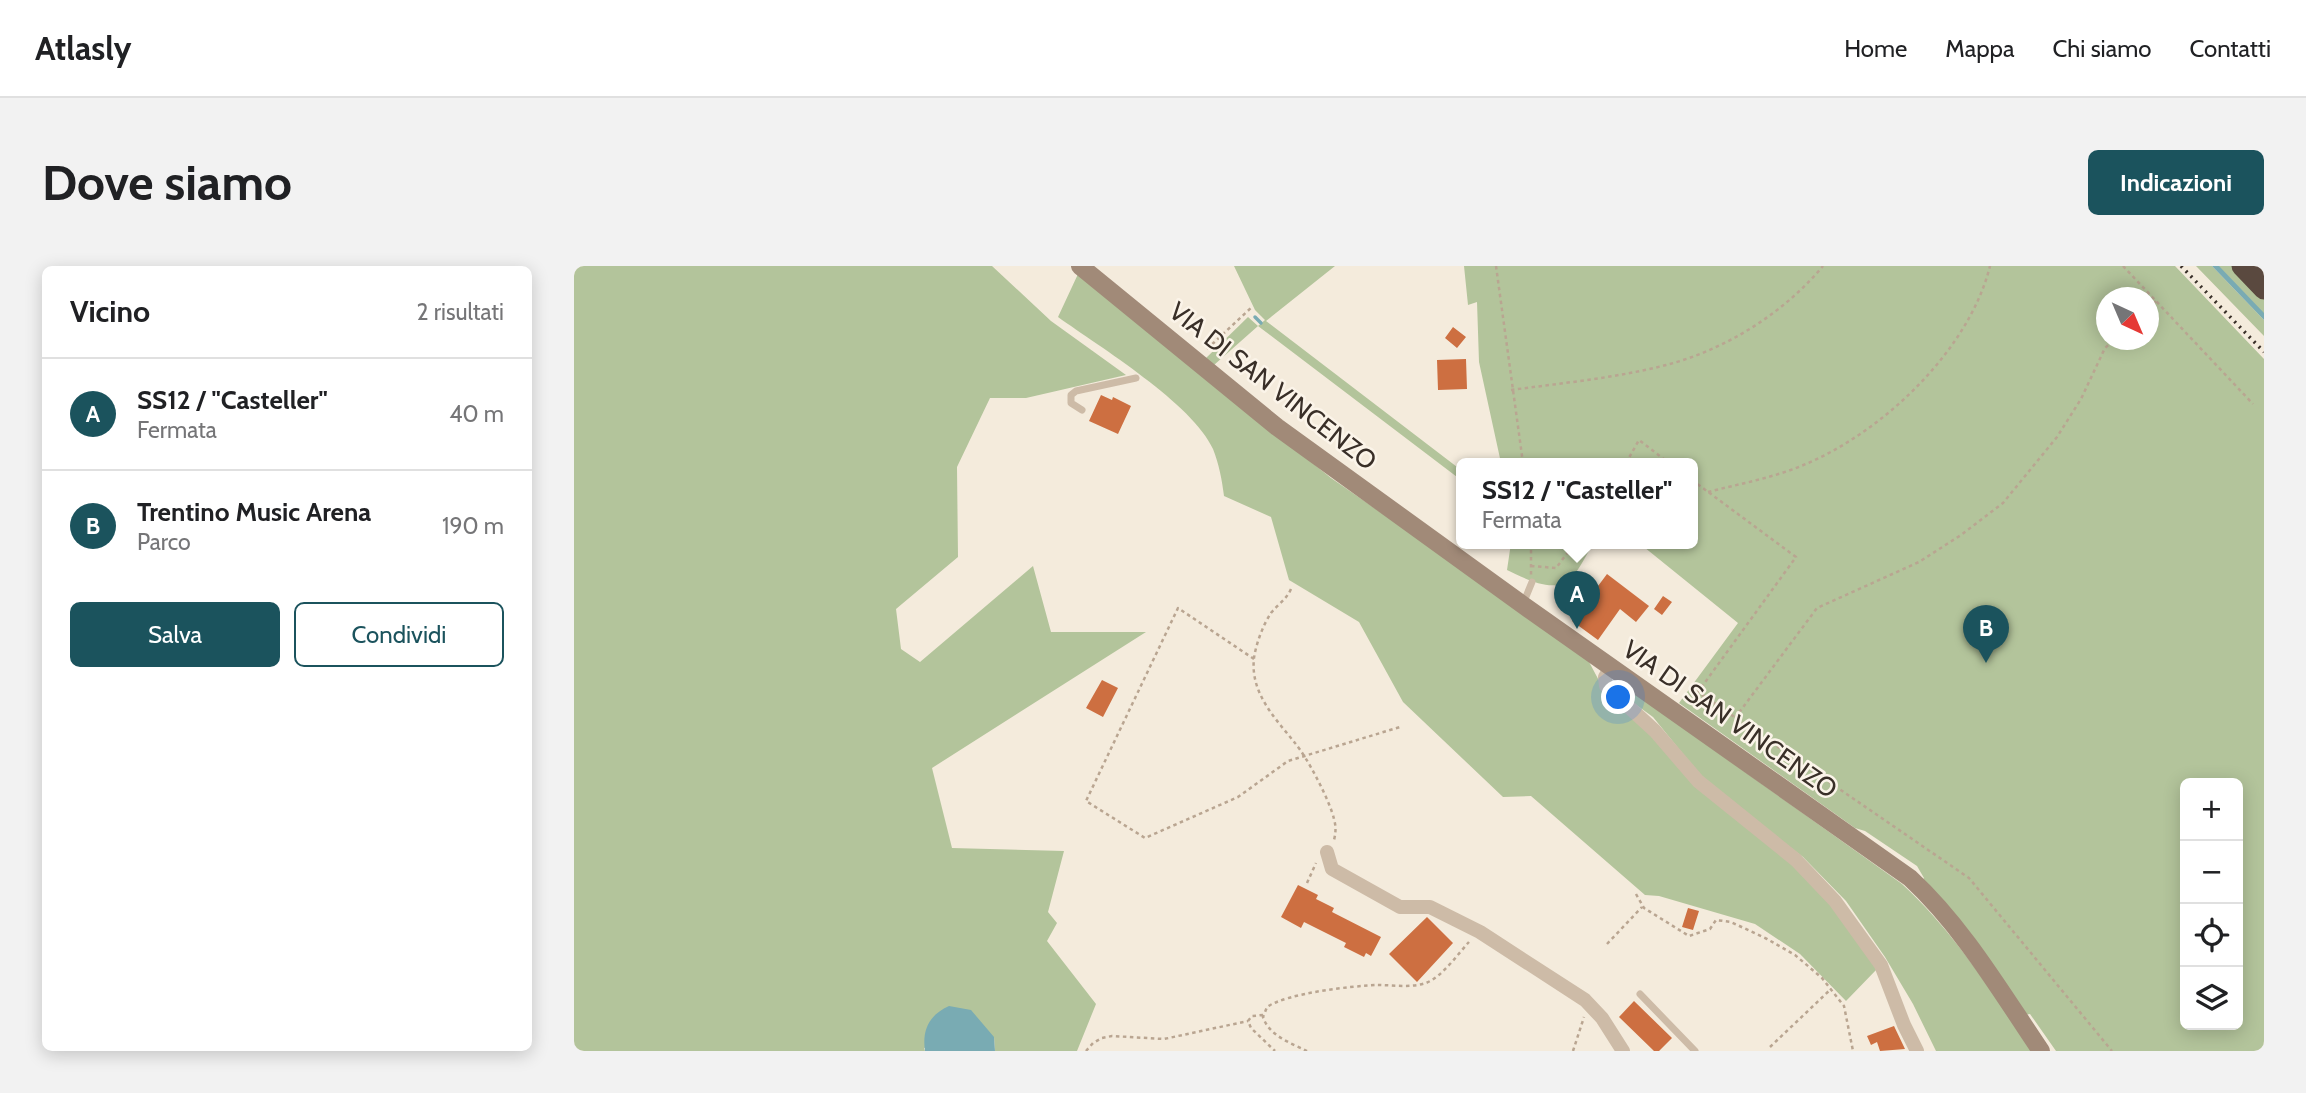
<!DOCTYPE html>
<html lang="it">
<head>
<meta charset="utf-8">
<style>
	:root { --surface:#fff; --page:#f2f2f2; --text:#202124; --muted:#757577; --line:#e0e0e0; --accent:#1b535d }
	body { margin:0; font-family:Cabin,sans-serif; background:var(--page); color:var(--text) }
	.controls { position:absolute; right:21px; bottom:21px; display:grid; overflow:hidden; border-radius:10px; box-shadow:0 4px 18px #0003 }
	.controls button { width:63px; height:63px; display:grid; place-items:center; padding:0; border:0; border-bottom:2px solid var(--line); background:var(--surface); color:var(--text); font:35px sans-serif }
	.compass { position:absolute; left:1522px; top:21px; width:63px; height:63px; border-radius:50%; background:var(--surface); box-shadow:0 4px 18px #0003; rotate:136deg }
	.you { position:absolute; left:1045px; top:432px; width:24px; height:24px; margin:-18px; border:5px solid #fff; border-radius:50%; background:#1a73e8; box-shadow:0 0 0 10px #1a73e833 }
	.badge { display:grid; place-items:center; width:46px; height:46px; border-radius:50%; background:var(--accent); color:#fff; font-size:23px; font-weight:700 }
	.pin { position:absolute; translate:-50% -58px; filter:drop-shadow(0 2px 4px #0008) }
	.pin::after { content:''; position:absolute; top:37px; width:24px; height:21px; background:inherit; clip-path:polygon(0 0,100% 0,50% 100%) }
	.popup { position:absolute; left:882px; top:192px; width:242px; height:91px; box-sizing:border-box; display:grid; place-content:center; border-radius:10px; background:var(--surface); filter:drop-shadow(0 2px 5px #0005); font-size:23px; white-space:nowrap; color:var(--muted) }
	.popup b { font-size:26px; color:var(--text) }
	.popup::after { content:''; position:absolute; left:50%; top:100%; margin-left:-14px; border:14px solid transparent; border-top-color:var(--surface) }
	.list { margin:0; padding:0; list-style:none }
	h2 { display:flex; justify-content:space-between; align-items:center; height:91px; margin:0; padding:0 28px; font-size:30px }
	h2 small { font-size:23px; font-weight:400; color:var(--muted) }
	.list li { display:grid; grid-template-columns:46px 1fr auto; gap:21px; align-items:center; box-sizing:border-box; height:112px; padding:0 28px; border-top:2px solid var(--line) }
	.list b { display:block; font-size:26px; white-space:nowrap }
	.list p { margin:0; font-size:23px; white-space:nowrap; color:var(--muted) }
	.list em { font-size:23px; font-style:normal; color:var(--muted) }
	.actions { display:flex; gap:14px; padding:21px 28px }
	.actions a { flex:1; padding:16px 0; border:2px solid var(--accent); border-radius:10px; text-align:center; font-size:24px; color:var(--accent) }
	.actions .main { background:var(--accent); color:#fff }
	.icon { flex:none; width:38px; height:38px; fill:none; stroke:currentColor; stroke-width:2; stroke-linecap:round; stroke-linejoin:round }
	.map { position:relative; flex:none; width:1690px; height:785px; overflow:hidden; border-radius:10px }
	header { display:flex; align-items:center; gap:42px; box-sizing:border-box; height:98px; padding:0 35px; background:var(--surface); border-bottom:2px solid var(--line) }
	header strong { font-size:33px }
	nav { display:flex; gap:38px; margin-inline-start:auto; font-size:24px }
	.intro { display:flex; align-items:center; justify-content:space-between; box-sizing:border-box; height:168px; padding:0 42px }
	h1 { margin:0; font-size:49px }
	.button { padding:18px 32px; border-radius:10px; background:var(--accent); color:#fff; font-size:24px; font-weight:700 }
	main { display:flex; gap:42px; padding:0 42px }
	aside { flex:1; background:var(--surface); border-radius:10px; box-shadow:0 4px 18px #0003 }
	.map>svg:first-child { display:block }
</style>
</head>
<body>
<header>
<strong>Atlasly</strong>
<nav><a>Home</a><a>Mappa</a><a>Chi siamo</a><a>Contatti</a></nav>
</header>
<div class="intro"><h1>Dove siamo</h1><a class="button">Indicazioni</a></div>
<main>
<aside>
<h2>Vicino<small>2 risultati</small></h2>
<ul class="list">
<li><span class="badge">A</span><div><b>SS12 / &quot;Casteller&quot;</b><p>Fermata</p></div><em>40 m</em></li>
<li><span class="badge">B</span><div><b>Trentino Music Arena</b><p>Parco</p></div><em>190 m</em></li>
</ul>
<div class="actions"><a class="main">Salva</a><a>Condividi</a></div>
</aside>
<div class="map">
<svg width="1690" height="785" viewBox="0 0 1690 785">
	<rect width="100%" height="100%" fill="#f4ebdc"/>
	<!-- green -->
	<path fill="#b3c49b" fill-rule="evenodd" d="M0 0H418L477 55 552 109 452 132H416L383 201 384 291 322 343 327 383 346 396 459 300 477 366H572L358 502 378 582 490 585 474 646 483 657 473 675 522 738 503 785H421L420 771 350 782 351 785H0Z
		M660 0H761L692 55 887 204V214L684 60 640 99 631 93 674 51 684 60 691 54 681 44Z
		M890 0H1601L1690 93V785H1482L1456 748 1450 749 1347 616 1350 612 1343 600 1291 565 1281 562 1105 437 1164 357 1065 277H1118V197H927L905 96 903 36 894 39ZM1532 32H1574V74H1532ZM1611 517H1664V759H1611Z
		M1622 0H1638L1690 54V70Z
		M1644 0H1658L1690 32V48Z
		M504 8 757 212 929 331 1014 394 1030 424 1221 599 1259 638 1304 702 1272 735 1226 688 1181 658 1085 630 1071 629 957 530 929 531 829 436 785 356 715 314 697 251 650 230C648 214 645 198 639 183 619 138 526 81 484 51Z
		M937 277H1026L1024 280 1019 278C1012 289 1006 303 997 312 981 329 950 312 933 304Z
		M1045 416 1328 618C1381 667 1418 726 1458 785H1362L1339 738 1311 691 1272 635 1229 591 1164 542 1126 509 1079 451 1061 438 1044 420Z"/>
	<!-- water -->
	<path fill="#79abb3" d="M1638 0H1645L1690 47V54Z
		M375 740 397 744 420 771 421 785H351C348 764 355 749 375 740Z"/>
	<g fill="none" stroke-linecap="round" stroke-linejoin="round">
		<!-- stream -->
		<path stroke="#79abb3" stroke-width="3.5" d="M681 51 687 57"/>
	</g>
	<!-- building -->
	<path fill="#cd6f41" d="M879 61 892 71 883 82 871 72Z
		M892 93 893 123 864 124 863 94Z
		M527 129 538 134 539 131 557 140 544 168 515 155Z
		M1033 308 1075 340 1062 356 1046 343 1024 374 998 355Z
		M1089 330 1098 336 1088 349 1080 343Z
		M528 414 544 422 529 451 512 442Z
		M724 619 744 629 742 633 760 642 758 646 807 671 797 690 792 687 790 691 770 681 772 677 730 656 727 662 707 651Z
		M1114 642 1125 645 1119 664 1108 661Z
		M853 651 879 677 843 716 815 688Z
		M1060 735 1098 772 1085 785H1080L1045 751Z
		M1320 760 1331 783 1306 785 1303 776 1297 779 1293 770Z"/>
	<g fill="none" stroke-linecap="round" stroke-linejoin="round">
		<!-- path -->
		<path stroke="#b9a591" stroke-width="2.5" stroke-dasharray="3.5 3.5" stroke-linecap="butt" d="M922 0 949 197
			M1549 0 1679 138
			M1574 42 1582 35
			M633 83 679 40
			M937 124C988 117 1042 112 1092 99 1151 84 1210 47 1249 0
			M1052 197 1065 174 1095 197
			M1118 214 1222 291 1124 426 1395 612 1538 785
			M1134 226C1165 218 1198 212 1227 200 1307 168 1395 85 1416 0
			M957 277V309
			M957 300 982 302 1001 277
			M717 323C712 334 704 338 697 347 689 359 682 378 680 392 676 427 701 452 721 477 733 491 756 535 760 553 762 560 762 566 760 574
			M680 393 604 342 512 535 571 572 664 531 714 495 826 461
			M1161 452 1243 342 1345 296 1387 269 1429 237 1483 171 1507 133 1531 82 1540 74
			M733 617 742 597
			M1062 628 1070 642 1115 670 1136 663 1142 654 1157 656 1193 673 1221 689 1248 712 1270 740 1279 785
			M1033 678 1068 641
			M689 749 678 750 674 755 677 762 701 785
			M1196 781 1257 723
			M512 785 519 777 528 772 538 770 590 773 674 755
			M733 785C717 777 695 770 689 751L693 741C713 727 778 720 803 719 819 719 837 722 852 717 869 710 883 689 895 676
			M999 785 1010 751"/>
		<!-- lane -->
		<path stroke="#cdbba7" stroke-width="7" d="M508 144 497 137V129L502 125 562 112
			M949 338 958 316
			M1066 728 1121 785"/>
		<!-- street -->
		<path stroke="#cdbba7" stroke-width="14" d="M1037 401 1031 411 1032 420 1081 465 1124 515 1222 594 1261 635 1307 699 1330 759 1343 785
			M753 586 758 603 826 641H856L906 666 1011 734 1028 752 1049 785"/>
		<!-- secondary -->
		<path stroke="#a18a78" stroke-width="18" d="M506 0 703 161 949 339 1336 612C1389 661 1427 726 1467 785"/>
		<!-- highway -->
		<path stroke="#5a493f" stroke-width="21" d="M1668 0 1690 23
			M1689 0 1690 1"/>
		<!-- rail -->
		<path stroke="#392f28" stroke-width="3.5" stroke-dasharray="2 5" stroke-linecap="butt" d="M1607 0 1690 86"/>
	</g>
	<g text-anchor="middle" stroke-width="5" stroke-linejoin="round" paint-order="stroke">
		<!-- street labels -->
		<g font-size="26" fill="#392f28" stroke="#fbf4e9">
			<text transform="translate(699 120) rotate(38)" y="9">VIA DI SAN VINCENZO</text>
			<text transform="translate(1156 453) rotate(35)" y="9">VIA DI SAN VINCENZO</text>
		</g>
	</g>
</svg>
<div class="controls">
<button>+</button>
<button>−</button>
<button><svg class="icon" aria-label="locate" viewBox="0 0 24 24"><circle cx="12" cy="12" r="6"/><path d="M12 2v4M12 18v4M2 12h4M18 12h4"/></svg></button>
<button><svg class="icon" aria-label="layers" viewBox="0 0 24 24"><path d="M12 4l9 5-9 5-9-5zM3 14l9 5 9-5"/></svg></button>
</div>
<svg class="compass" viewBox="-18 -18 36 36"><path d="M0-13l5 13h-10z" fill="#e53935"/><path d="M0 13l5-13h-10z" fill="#757577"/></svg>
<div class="you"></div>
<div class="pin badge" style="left:1003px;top:363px">A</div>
<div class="popup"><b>SS12 / &quot;Casteller&quot;</b>Fermata</div>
<div class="pin badge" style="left:1412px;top:397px">B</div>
</div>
</main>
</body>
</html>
